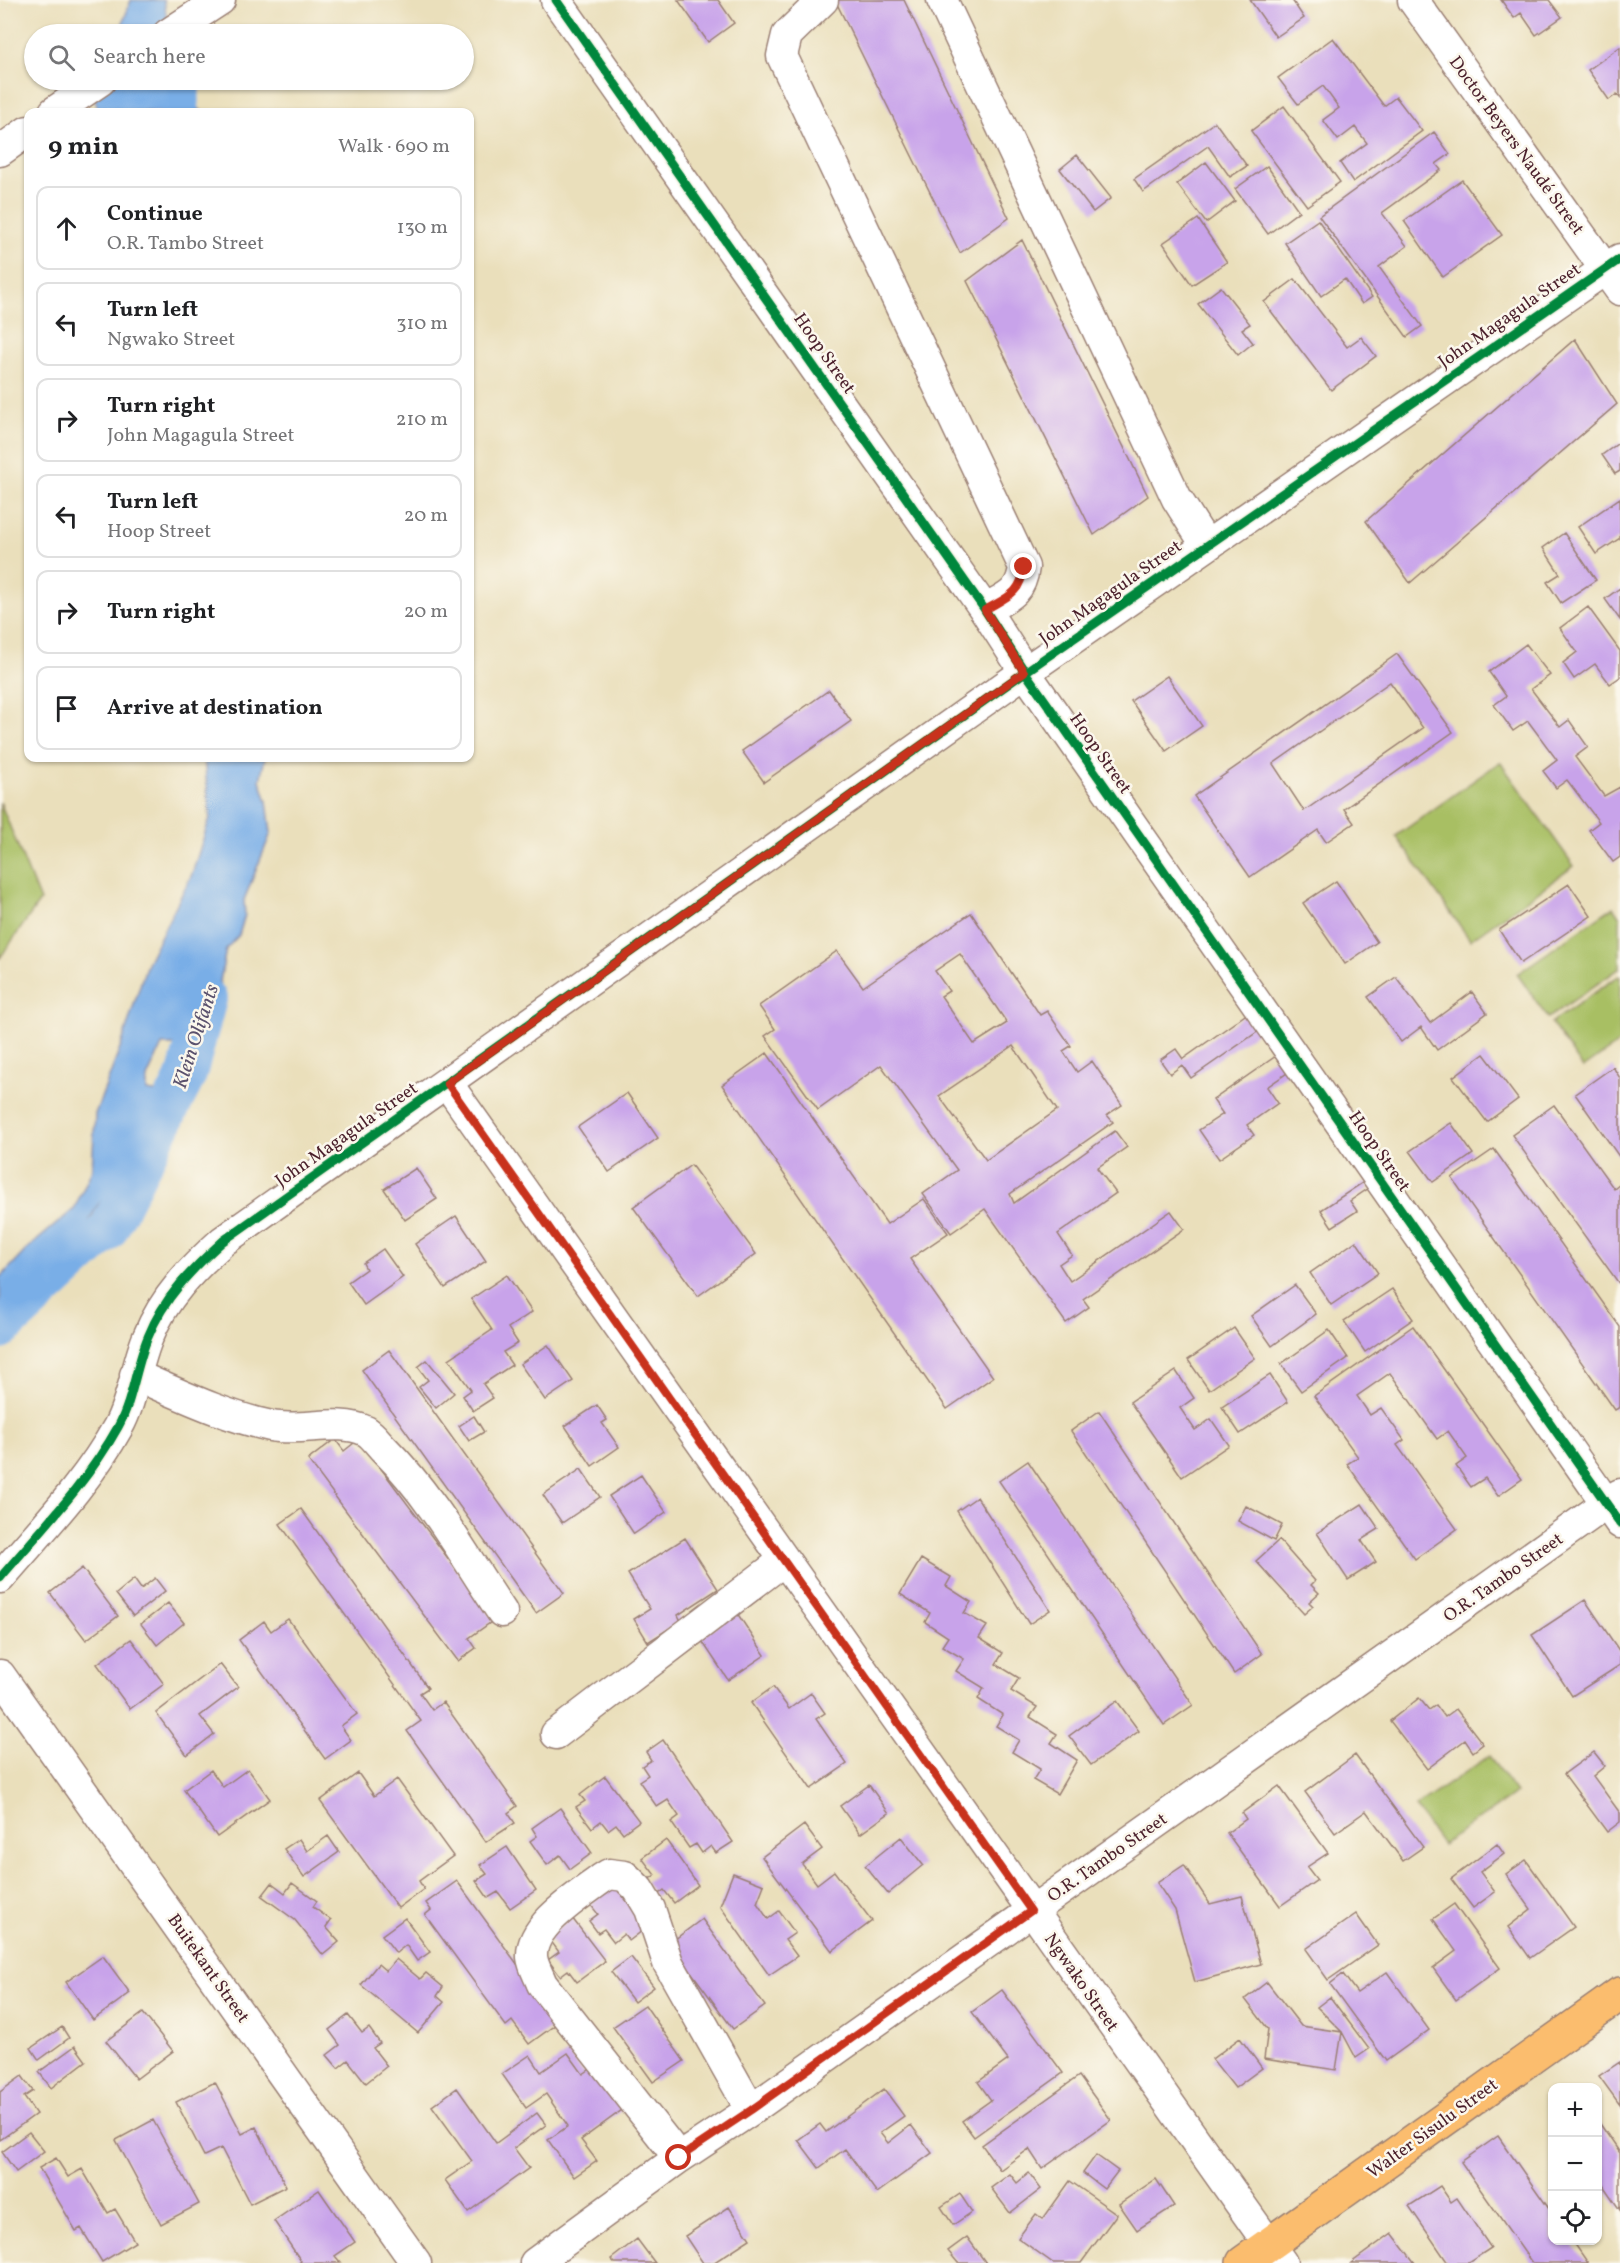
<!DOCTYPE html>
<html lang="en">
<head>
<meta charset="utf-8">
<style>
	:root { --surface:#fff; --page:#f6f6f6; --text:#202124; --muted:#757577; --line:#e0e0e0 }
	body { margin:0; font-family:Vollkorn,serif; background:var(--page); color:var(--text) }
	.controls { position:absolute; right:18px; bottom:18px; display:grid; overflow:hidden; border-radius:12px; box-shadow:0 2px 4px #0004 }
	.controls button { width:54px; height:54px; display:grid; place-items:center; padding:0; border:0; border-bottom:2px solid var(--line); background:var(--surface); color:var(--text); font:30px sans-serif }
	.stop { position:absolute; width:18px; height:18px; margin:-14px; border:4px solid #c8321e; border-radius:50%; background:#fff }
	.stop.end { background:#c8321e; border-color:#fff; box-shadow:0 2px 6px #0008 }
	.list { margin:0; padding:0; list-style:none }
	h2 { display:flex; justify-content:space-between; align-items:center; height:78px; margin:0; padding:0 24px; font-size:26px }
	h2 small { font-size:20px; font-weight:400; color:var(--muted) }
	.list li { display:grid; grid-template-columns:39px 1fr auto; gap:18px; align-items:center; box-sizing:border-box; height:84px; margin:0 12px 12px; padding:0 12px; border:2px solid var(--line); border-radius:12px }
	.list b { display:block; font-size:22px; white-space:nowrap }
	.list p { margin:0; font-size:20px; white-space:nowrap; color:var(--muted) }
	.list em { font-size:20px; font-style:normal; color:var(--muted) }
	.icon { flex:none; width:33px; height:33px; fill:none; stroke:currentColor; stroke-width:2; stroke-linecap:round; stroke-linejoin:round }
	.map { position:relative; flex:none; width:1620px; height:2263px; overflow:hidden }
	.search { position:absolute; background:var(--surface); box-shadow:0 2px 4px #0004; left:24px; top:24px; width:450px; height:66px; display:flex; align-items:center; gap:15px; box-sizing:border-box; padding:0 21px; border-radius:33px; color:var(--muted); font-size:22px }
	.panel { position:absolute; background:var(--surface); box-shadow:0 2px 4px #0004; left:24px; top:108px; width:450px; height:654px; border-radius:12px }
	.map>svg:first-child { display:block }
</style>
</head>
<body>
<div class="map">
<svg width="1620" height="2263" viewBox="0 0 1620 2263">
	<rect width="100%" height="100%" fill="#fbf7ec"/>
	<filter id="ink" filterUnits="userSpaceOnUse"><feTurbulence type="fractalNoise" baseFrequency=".0167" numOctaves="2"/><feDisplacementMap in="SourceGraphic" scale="12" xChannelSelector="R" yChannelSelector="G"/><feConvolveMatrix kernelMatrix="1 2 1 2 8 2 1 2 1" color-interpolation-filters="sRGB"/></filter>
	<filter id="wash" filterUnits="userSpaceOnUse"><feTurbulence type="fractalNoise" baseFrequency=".008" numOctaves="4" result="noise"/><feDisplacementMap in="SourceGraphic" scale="24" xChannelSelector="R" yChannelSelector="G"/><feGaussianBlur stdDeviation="1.35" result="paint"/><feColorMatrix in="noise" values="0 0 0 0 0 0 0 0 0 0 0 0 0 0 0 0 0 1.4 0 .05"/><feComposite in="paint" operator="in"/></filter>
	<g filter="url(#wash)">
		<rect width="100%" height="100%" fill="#eadfbb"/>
		<!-- green -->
		<path fill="#a8bf64" stroke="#796f48" stroke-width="1.5" d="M1500 762 1574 866 1470 940 1396 836Z
			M0 802 40 901 0 958Z
			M1613 907 1620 917V968L1548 1018 1517 974Z
			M1620 975V1042L1583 1068 1551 1023Z
			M1489 1756 1516 1793 1442 1845 1415 1807Z"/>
		<!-- water -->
		<path fill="#79aee7" stroke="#626689" stroke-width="1.5" d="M131 0H164L169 34H119Z
			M101 80H168L173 101H192L202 112H99L94 97Z
			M204 758H265L260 780 267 801 271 833 244 900 245 915 239 935 226 949 210 1035 201 1050 184 1055 176 1045H162L147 1078V1091L168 1094 165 1102 171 1119 156 1154 142 1172 114 1185 98 1205 84 1230 61 1257 20 1287 0 1308V1278L28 1248 74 1209 92 1170 95 1114 121 1046 147 963 192 874 210 817Z"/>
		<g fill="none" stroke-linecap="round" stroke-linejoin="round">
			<!-- river -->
			<path stroke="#79aee7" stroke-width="40" d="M179 112 180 80
				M0 1330 108 1230 187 1074 207 999"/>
		</g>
		<g id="blocks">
			<!-- building -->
			<path fill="#c8a3ea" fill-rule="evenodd" d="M678 0H718L734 23 708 42Z
				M835 0H904L1009 218 960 253Z
				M1250 0H1292L1304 18 1276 37Z
				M1501 0H1549L1562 17 1536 35 1521 13 1514 18Z
				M1333 38 1384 106 1396 97 1422 131 1353 182 1340 163 1367 143 1355 127 1338 140 1323 120 1339 108 1323 86 1298 104 1278 78Z
				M1620 47V98L1617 94 1609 100 1588 70Z
				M1284 106 1340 182 1307 206 1251 131Z
				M1215 122 1247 166 1230 177 1208 146 1143 192 1134 179Z
				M1434 132 1450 154 1436 164 1441 170 1382 213 1407 246 1379 267 1422 326 1407 337 1319 216Z
				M1077 155 1111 198 1093 212 1060 169Z
				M1206 162 1235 201 1206 223 1177 184Z
				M1267 166 1299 211 1268 234 1235 189Z
				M1462 180 1502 235 1443 277 1404 221Z
				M1198 219 1227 262 1192 285 1163 243Z
				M1318 220 1372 297 1362 304 1345 279 1321 296 1285 243Z
				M1022 240 1148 496 1094 535 967 281Z
				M1295 279 1347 347 1361 337 1376 356 1331 390 1264 302Z
				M1221 287 1250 324 1242 329 1253 343 1238 355 1198 304Z
				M1575 339 1617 404 1410 583 1366 521Z
				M1620 442V471L1615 474 1602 455Z
				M1620 498V538L1596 554 1578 527Z
				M1564 533 1596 580 1561 603 1547 582 1560 574 1543 548Z
				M1620 588V620L1605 599Z
				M1588 607 1620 651V677L1610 684 1595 664 1574 679 1563 663 1577 652 1560 628Z
				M1526 644 1550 675 1531 689 1560 727 1569 720 1588 747 1575 757 1604 796 1620 787V857L1613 862 1589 830 1599 822 1567 780 1556 788 1543 771 1557 760 1528 721 1513 731 1494 705 1506 696 1489 672Z
				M1397 654 1453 732 1344 809 1354 823 1326 842 1318 830 1250 877 1194 796ZM1390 682 1423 728 1304 811 1273 764Z
				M1167 676 1202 726 1166 751 1131 701Z
				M829 690 851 721 764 782 742 751Z
				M1336 881 1377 942 1345 964 1303 903Z
				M1569 884 1591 916 1521 963 1499 930Z
				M971 913 1040 1015 1047 1011 1071 1046 1063 1051 1077 1072 1092 1061 1122 1105 1107 1115 1113 1122 1010 1194 1014 1203 1115 1131 1127 1147 1097 1168 1116 1193 1058 1234 1072 1255 1059 1264 1070 1281 1171 1211 1184 1229 1083 1299 1089 1307 1066 1323 985 1209 951 1233 923 1194 957 1170 881 1065 818 1110 765 1036 775 1029 759 1006 837 951 863 987ZM960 954 1007 1023 974 1044 941 996 949 991 935 971ZM1013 1046 1057 1110 986 1160 939 1096Z
				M1396 977 1430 1023 1472 992 1487 1013 1437 1050 1421 1027 1401 1042 1368 997Z
				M1248 1013 1260 1030 1191 1078 1182 1065 1170 1074 1160 1060 1176 1049 1183 1059Z
				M767 1053 887 1224 924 1199 948 1233 910 1259 993 1377 947 1409 722 1085Z
				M1484 1054 1518 1099 1487 1122 1453 1077Z
				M1276 1056 1287 1073 1267 1087 1278 1103 1247 1125 1254 1135 1219 1159 1199 1130 1223 1114 1213 1100Z
				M1613 1067 1620 1078V1158L1575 1094Z
				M627 1093 658 1138 609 1172 578 1127Z
				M1554 1105 1614 1189 1620 1184V1285L1512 1135Z
				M1451 1123 1473 1154 1433 1182 1410 1151Z
				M1494 1149 1620 1327V1407L1615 1410 1452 1178Z
				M691 1165 756 1254 698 1296 633 1207Z
				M416 1168 437 1199 405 1220 384 1189Z
				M1365 1181 1369 1188 1350 1201 1357 1211 1332 1227 1321 1210Z
				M456 1216 486 1261 445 1288 415 1244Z
				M1356 1241 1378 1273 1331 1305 1310 1273Z
				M383 1249 403 1277 364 1305 348 1282 366 1269 363 1263Z
				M507 1275 532 1312 508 1328 518 1343 503 1352 512 1365 483 1384 493 1398 473 1411 463 1396 471 1390 449 1359 492 1330 471 1299Z
				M1295 1285 1316 1314 1272 1346 1251 1316Z
				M1392 1289 1413 1319 1365 1352 1344 1321Z
				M1413 1326 1522 1479 1498 1496 1485 1478 1471 1487 1456 1466 1467 1458 1448 1431 1437 1439 1390 1373 1357 1396 1370 1415 1381 1408 1404 1440 1397 1445 1457 1529 1415 1559 1347 1464 1358 1457 1314 1396Z
				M1234 1328 1255 1358 1209 1390 1188 1360Z
				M1329 1330 1348 1358 1301 1391 1281 1364Z
				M548 1345 573 1381 545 1400 520 1364Z
				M389 1350 564 1593 536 1613 362 1370Z
				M427 1360 454 1393 436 1408 419 1387 428 1380 418 1367Z
				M1176 1371 1194 1398 1180 1408 1195 1430 1211 1419 1229 1445 1182 1477 1130 1402Z
				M1270 1375 1288 1402 1240 1434 1222 1407Z
				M597 1405 607 1420 602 1423 619 1447 592 1466 565 1426Z
				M1099 1411 1262 1654 1234 1674 1071 1431Z
				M474 1416 484 1432 469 1441 459 1426Z
				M335 1439 344 1451 359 1439 494 1620 469 1638 476 1648 458 1661 308 1460Z
				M1028 1461 1193 1705 1164 1725 999 1481Z
				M581 1469 600 1497 562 1523 543 1495Z
				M641 1475 666 1512 634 1534 609 1496Z
				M977 1497 1050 1610 1029 1624 957 1511Z
				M1362 1504 1379 1529 1361 1540 1376 1562 1348 1580 1317 1533Z
				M1246 1506 1282 1525 1274 1541 1238 1521Z
				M301 1509 428 1688 420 1693 432 1710 443 1702 517 1806 508 1813 515 1823 486 1842 407 1731 421 1721 280 1524Z
				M685 1538 718 1589 678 1615 681 1621 648 1642 634 1619 650 1609 628 1574Z
				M1279 1540 1315 1581 1311 1585 1319 1593 1309 1602 1313 1606 1304 1614 1256 1561Z
				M921 1559 951 1577 946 1586 971 1602 964 1613 987 1626 979 1638 1003 1653 996 1664 1019 1678 1011 1691 1037 1707 1030 1717 1057 1734 1051 1743 1077 1760 1057 1794 1033 1780 1040 1769 1012 1752 1019 1740 996 1726 1003 1715 978 1699 984 1688 956 1671 964 1659 942 1646 948 1637 925 1622 930 1613 900 1594Z
				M82 1568 118 1616 86 1640 50 1593Z
				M155 1578 165 1591 133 1616 116 1594 134 1579 141 1589Z
				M1585 1600 1620 1652V1665L1572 1696 1532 1635Z
				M168 1603 184 1623 157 1645 141 1624Z
				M737 1613 765 1655 728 1680 700 1638Z
				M288 1619 357 1714 341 1726 351 1740 325 1759 239 1640 264 1621 271 1631Z
				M131 1639 164 1684 130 1709 97 1664Z
				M220 1664 238 1687 200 1716 214 1734 187 1755 156 1713Z
				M773 1687 789 1709 811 1693 825 1713 816 1719 847 1764 811 1789 751 1703Z
				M1419 1698 1429 1710 1436 1705 1445 1717 1456 1709 1483 1744 1473 1752 1465 1740 1427 1769 1390 1721Z
				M1117 1701 1139 1731 1091 1765 1069 1736Z
				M663 1740 733 1842 716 1853 711 1846 702 1853 696 1844 689 1848 671 1822 679 1816 668 1800 657 1807 639 1781 648 1775 642 1766 651 1760 646 1752Z
				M1594 1752 1605 1766 1593 1776 1620 1813V1822L1607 1832 1564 1774Z
				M1355 1755 1423 1847 1403 1861 1366 1811 1335 1833 1305 1792Z
				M248 1769 270 1799 217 1837 184 1790 211 1770 223 1787Z
				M358 1773 374 1796 397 1779 453 1856 419 1881 424 1889 398 1908 320 1801Z
				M605 1776 639 1821 623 1833 616 1824 608 1830 601 1821 592 1828 576 1807 585 1801 580 1795Z
				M869 1785 889 1813 860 1834 840 1806Z
				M1279 1786 1328 1853 1307 1867 1317 1880 1280 1906 1227 1833 1246 1819 1242 1813Z
				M560 1808 592 1853 570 1869 560 1855 547 1865 530 1841 537 1836 532 1828Z
				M804 1825 822 1849 802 1864 817 1884 834 1871 872 1921 832 1951 762 1857Z
				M328 1836 339 1852 304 1877 284 1849 299 1839 307 1851Z
				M901 1837 923 1865 888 1894 865 1866Z
				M666 1840 698 1885 674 1903 664 1890 656 1896 645 1882 655 1875 642 1858Z
				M1497 1844 1504 1854 1480 1872 1495 1892 1473 1908 1451 1879Z
				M507 1847 536 1890 510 1908 498 1892 488 1898 476 1881 487 1874 480 1865Z
				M1526 1860 1574 1927 1530 1958 1508 1927 1531 1909 1506 1874Z
				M1184 1865 1210 1904 1242 1896 1261 1964 1195 1982 1175 1910 1157 1883Z
				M733 1873 764 1885 757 1903 768 1919 779 1911 795 1933 785 1940 797 1956 769 1975 720 1906Z
				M457 1881 559 2022 529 2044 512 2021 506 2026 425 1915 431 1910 426 1903Z
				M272 1883 285 1893 292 1883 317 1901 313 1907 331 1920 326 1927 339 1942 323 1955 295 1920 262 1896Z
				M615 1886 647 1927 629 1941 624 1934 614 1942 604 1929 598 1933 589 1921 598 1914 590 1904Z
				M1454 1904 1500 1968 1456 2000 1433 1968 1456 1951 1433 1919Z
				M1356 1914 1378 1945 1328 1980 1306 1949Z
				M405 1918 430 1952 417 1961 406 1945 396 1953 382 1935Z
				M572 1918 605 1961 577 1982 568 1970 560 1976 548 1960 559 1952 547 1936Z
				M702 1919 765 2006 733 2029 670 1943Z
				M103 1956 130 1993 93 2020 66 1982Z
				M631 1957 654 1987 634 2002 611 1972Z
				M396 1959 420 1979 426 1973 443 1987 437 1996 444 2002 418 2033 361 1985 378 1964 386 1971Z
				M1387 1972 1429 2030 1386 2061 1330 1984 1343 1974 1357 1993Z
				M1267 1982 1301 2026 1342 2032 1336 2070 1264 2059 1268 2029 1245 1999Z
				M1002 1990 1063 2073 974 2137 962 2121 991 2100 978 2082 1008 2060 972 2012Z
				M1330 1997 1369 2049 1356 2058 1342 2032 1317 2007Z
				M645 2005 684 2061 653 2082 613 2027Z
				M143 2013 173 2051 136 2079 106 2041Z
				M348 2015 362 2033 369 2028 380 2043 373 2048 387 2066 366 2083 348 2060 338 2068 327 2055 340 2045 329 2030Z
				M62 2027 69 2038 39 2060 31 2048Z
				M1240 2038 1262 2068 1235 2088 1212 2059Z
				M75 2046 86 2061 51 2088 39 2072Z
				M568 2053 583 2074 592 2068 622 2110 581 2140 597 2161 574 2177 548 2140 568 2126 546 2094 526 2108 502 2074 530 2055 541 2072Z
				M1620 2062V2105L1599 2076Z
				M22 2076 33 2091 24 2097 36 2114 0 2140V2092Z
				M1079 2076 1111 2120 1042 2169 1029 2149 1000 2170 982 2145Z
				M215 2082 242 2134 256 2127 286 2186 250 2204 221 2148 204 2156 176 2102Z
				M457 2088 496 2143 537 2113 546 2125 514 2148 529 2168 468 2212 445 2180 472 2161 432 2106Z
				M884 2089 904 2116 880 2133 888 2143 911 2125 932 2153 877 2193 845 2149 819 2168 798 2140 820 2124 826 2132Z
				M153 2120 199 2204 161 2224 116 2140Z
				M1598 2121 1620 2153V2210L1598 2178Z
				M29 2132 44 2151 16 2172 2 2152Z
				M1498 2136 1552 2213V2240H1572L1588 2263H1532L1461 2162Z
				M1096 2155 1118 2171 1104 2189 1083 2173Z
				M56 2158 68 2177 82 2169 108 2213 115 2209 135 2242 102 2262 81 2228 76 2231 39 2168Z
				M1029 2173 1041 2189 1010 2213 991 2188 1010 2174 1017 2183Z
				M1156 2179 1174 2206 1137 2230 1119 2204Z
				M1070 2181 1117 2214 1081 2263H1053L1018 2238 1036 2214 1043 2219Z
				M1440 2186 1451 2202 1457 2198 1491 2248 1468 2263H1448L1409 2206Z
				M319 2190 355 2242 335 2256 341 2263H299L301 2261 274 2221Z
				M960 2194 972 2212 953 2225 941 2207Z
				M729 2207 750 2239 713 2263H703L685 2236Z
				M1392 2233 1415 2263H1351Z
				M967 2237 986 2263H958L948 2251Z
				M637 2239 655 2263H615L611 2259Z"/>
		</g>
	</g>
	<g filter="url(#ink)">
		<use href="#blocks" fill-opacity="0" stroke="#9a7f73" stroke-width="1.5"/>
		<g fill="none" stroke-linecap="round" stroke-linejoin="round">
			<defs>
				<path id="minor" d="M556 0 985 610 1025 672 1620 1523
					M823 0 787 35 782 56 1024 567C1021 594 1007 597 985 610
					M942 0 1177 499 1206 545
					M1413 0 1620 290
					M168 34 220 0
					M54 112 101 80
					M0 151 28 131
					M447 1083 1282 2263
					M135 1375C179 1394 224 1416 271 1426 302 1432 339 1418 366 1431 373 1435 379 1444 385 1450 432 1497 465 1557 502 1612
					M0 1578C41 1530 87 1483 118 1427 133 1400 136 1365 148 1337 164 1297 192 1269 223 1241L1025 672 1620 259
					M0 1675 416 2263
					M556 1734 783 1561
					M679 2158 542 1984C539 1976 533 1966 532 1957 530 1925 579 1896 601 1879L609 1874 625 1876 638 1889 650 1909 668 1963 751 2110
					M535 2263 679 2158 751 2110 1620 1494"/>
				<path id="highway" d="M1243 2263 1620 1994"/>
			</defs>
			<!-- minor casing -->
			<use href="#minor" stroke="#9a7f73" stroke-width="33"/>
			<!-- highway casing -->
			<use href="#highway" stroke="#9a7f73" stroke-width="36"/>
			<!-- minor -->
			<use href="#minor" stroke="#fff" stroke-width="30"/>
			<!-- highway -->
			<use href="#highway" stroke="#fbbd6e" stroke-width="33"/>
			<defs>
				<path id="cycleway" d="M556 0 985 610 1025 672 1620 1523
					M0 1578C41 1530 87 1483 118 1427 133 1400 136 1365 148 1337 164 1297 192 1269 223 1241L1025 672 1620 259"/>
			</defs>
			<!-- cycleway casing -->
			<use href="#cycleway" stroke="#fbf7ec" stroke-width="13"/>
			<!-- cycleway -->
			<use href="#cycleway" stroke="#00873e" stroke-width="9"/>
		</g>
	</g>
	<g fill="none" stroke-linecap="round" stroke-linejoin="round" filter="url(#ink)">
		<!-- route -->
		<path stroke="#c8321e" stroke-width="8" d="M679 2158 751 2110 1031 1911 447 1083 1024 672 985 610C1007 597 1021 594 1024 567"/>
	</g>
	<g text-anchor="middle" stroke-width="5" stroke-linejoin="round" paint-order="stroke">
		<!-- street labels -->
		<g font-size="18" fill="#4a1f2b" stroke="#fbf7ec">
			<text transform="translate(1517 145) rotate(54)" y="6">Doctor Beyers Naudé Street</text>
			<text transform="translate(1509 315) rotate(-35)" y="6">John Magagula Street</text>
			<text transform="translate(825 353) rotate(55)" y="6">Hoop Street</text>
			<text transform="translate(1110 592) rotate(-35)" y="6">John Magagula Street</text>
			<text transform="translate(1101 753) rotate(55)" y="6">Hoop Street</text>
			<text transform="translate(346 1134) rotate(-35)" y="6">John Magagula Street</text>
			<text transform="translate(1380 1151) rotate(55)" y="6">Hoop Street</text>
			<text transform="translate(1503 1577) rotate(-35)" y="6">O.R. Tambo Street</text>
			<text transform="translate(1107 1857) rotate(-35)" y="6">O.R. Tambo Street</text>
			<text transform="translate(209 1968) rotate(55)" y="6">Buitekant Street</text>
			<text transform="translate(1082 1982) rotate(55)" y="6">Ngwako Street</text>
			<text transform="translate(1432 2128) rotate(-36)" y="6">Walter Sisulu Street</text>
		</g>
		<!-- water labels -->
		<g font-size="20" font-style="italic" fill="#5a516d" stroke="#fbf7ec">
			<text transform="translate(195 1036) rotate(-72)" y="7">Klein Olifants</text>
		</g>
	</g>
</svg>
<div class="controls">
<button>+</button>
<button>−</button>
<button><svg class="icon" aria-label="locate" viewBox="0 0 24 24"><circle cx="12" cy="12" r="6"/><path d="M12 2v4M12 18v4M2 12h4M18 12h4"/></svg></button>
</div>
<div class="stop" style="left:679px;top:2158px"></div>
<div class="stop end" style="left:1024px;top:567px"></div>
<div class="search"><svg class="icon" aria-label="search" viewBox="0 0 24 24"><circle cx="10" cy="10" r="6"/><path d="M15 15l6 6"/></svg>Search here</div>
<section class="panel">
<h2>9 min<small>Walk · 690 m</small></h2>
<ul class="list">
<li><svg class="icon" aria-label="ahead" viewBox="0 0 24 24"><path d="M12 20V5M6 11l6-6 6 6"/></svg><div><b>Continue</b><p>O.R. Tambo Street</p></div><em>130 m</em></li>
<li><svg class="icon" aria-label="left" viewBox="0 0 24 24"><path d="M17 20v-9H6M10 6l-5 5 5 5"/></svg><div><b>Turn left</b><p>Ngwako Street</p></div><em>310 m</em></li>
<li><svg class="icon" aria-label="right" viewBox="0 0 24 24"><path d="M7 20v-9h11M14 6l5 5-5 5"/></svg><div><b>Turn right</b><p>John Magagula Street</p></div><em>210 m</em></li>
<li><svg class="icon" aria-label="left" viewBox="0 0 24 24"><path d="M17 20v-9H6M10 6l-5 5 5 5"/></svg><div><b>Turn left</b><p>Hoop Street</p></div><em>20 m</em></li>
<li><svg class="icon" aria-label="right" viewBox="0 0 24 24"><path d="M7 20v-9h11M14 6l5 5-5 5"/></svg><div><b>Turn right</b></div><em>20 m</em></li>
<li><svg class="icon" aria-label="arrive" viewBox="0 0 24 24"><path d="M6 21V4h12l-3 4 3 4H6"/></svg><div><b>Arrive at destination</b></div></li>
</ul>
</section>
</div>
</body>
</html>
